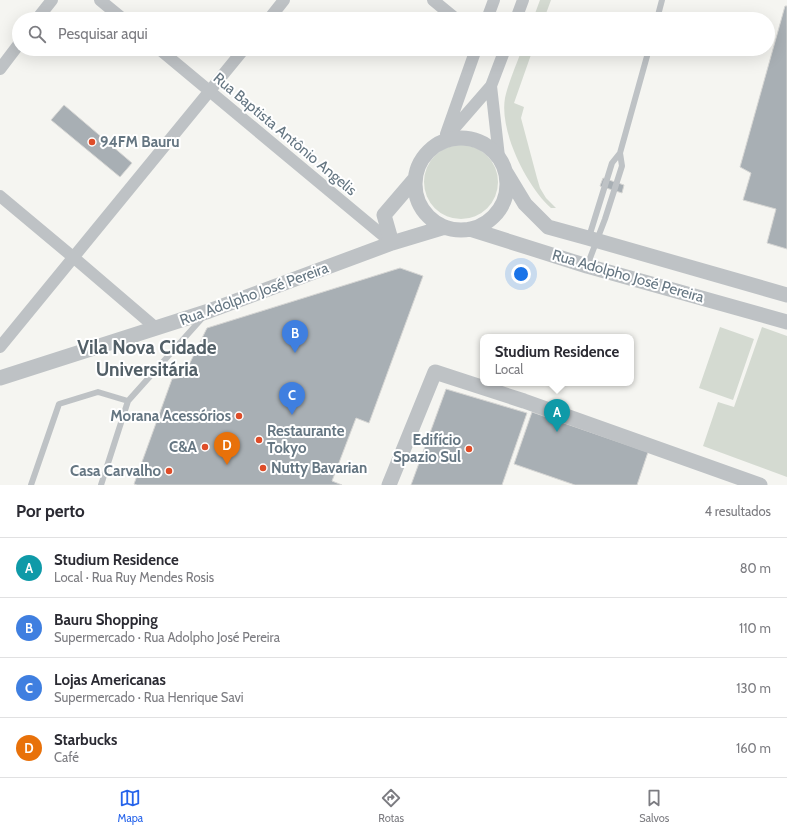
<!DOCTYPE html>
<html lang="pt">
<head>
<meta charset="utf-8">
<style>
	:root { --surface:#fff; --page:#f7f7f7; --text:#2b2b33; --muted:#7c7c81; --line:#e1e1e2; --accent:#2563eb }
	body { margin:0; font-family:Cabin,sans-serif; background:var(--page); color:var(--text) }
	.you { position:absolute; left:521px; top:274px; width:14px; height:14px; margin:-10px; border:3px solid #fff; border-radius:50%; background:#1a73e8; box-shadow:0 0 0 6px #1a73e833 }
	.badge { display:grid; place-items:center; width:26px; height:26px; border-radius:50%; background:var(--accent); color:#fff; font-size:13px; font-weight:700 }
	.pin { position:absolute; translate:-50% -33px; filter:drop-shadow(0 1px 2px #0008) }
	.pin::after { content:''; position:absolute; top:21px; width:14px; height:12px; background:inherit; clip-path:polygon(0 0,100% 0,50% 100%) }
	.popup { position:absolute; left:480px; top:334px; width:154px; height:52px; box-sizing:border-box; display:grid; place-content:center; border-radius:8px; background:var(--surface); filter:drop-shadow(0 1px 3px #0005); font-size:13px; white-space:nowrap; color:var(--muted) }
	.popup b { font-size:15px; color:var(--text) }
	.popup::after { content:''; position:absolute; left:50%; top:100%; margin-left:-8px; border:8px solid transparent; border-top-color:var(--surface) }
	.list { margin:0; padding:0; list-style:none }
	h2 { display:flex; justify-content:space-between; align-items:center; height:52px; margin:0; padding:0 16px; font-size:17px }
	h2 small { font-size:13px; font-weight:400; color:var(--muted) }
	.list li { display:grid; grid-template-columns:26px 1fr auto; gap:12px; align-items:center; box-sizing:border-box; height:60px; padding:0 16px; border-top:1px solid var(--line) }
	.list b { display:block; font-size:15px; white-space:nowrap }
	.list p { margin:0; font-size:13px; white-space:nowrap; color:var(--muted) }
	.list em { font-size:13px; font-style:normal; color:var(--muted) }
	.icon { flex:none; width:22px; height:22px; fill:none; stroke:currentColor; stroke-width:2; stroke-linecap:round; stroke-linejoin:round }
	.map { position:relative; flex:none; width:787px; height:485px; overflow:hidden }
	.search { position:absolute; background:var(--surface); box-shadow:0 4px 16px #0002; left:12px; right:12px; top:12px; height:44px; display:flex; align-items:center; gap:10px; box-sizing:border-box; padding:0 14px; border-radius:22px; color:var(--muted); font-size:15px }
	.sheet { height:292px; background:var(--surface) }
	nav { display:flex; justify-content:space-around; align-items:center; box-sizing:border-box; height:56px; border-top:1px solid var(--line); background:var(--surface); font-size:11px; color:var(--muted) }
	nav a { display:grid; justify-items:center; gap:2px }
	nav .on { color:var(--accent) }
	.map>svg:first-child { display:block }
</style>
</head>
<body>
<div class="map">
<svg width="787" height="485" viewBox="0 0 787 485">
	<rect width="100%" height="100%" fill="#f5f5f1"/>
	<!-- green -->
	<path fill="#d4dad1" d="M540 0H551L544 19H533Z
		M522 49H533L514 103 524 107 521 118 537 178 540 188 546 198 556 208H551C527 187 499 131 505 98 508 84 517 63 522 49Z
		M424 182a37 37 0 1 1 74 0a37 37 0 1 1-74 0Z
		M720 327 754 339 733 400 699 388Z
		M762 327 787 336V477L703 446 718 402 734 407Z"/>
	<!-- building -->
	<path fill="#a8afb4" stroke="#d6d6d4" d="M785 6H787V249L767 243 776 209 743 200 751 173 740 167Z
		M64 105 132 163 120 177 51 120Z
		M603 178 624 185 622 193 600 186Z
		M400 268 423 276 369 423 356 418 332 481 342 485H137L134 484 172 379 183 377 207 328Z
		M446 389 527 413 502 485H411Z
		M532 412 648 452 637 485H575L514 464Z"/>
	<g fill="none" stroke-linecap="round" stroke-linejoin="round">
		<!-- service -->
		<path stroke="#bec2c5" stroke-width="6" d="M657 19 662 0
			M589 237 612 163 620 153 649 49
			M587 266 605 219 622 166 620 153
			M31 485 59 404 98 392 128 401
			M101 485 128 401 204 316"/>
		<!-- minor -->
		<path stroke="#bec2c5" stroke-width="12" d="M100 0 123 19
			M433 0 456 19
			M37 19 52 0
			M269 19 284 0
			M487 19 494 0
			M516 19 523 0
			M159 49 392 243
			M0 69 19 44
			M491 86 505 49
			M446 134 476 49
			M444 140 491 86 499 157
			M0 196 73 257 156 328
			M0 347 244 49"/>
		<!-- tertiary -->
		<path stroke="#bec2c5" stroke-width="15" d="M415 184a46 46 0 1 1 92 0a46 46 0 1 1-92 0Z
			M505 171 525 204 548 227 588 238 787 295
			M470 229 587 266 787 322
			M392 243 384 215 414 180
			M0 378 209 311 392 243 445 227
			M389 485 435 372 524 401 760 485"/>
	</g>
	<!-- markers -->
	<g fill="#de4d29" stroke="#fff" stroke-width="1.5">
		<circle cx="92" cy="142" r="4"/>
		<circle cx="239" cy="416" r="4"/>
		<circle cx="259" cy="440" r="4"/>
		<circle cx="205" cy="447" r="4"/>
		<circle cx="469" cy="449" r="4"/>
		<circle cx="263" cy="468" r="4"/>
		<circle cx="169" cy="471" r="4"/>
	</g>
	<g text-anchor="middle" stroke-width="4" stroke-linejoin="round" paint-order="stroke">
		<!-- street labels -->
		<g font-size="15" fill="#657682" stroke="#fff">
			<text transform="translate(285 134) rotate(40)" y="5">Rua Baptista Antônio Angelis</text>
			<text transform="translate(628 276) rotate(16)" y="5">Rua Adolpho José Pereira</text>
			<text transform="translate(254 294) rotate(-20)" y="5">Rua Adolpho José Pereira</text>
		</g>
		<!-- poi labels -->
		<g font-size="15" font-weight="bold" fill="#657682" stroke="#fff" text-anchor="end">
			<text x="100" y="147" text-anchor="start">94FM Bauru</text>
			<text x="231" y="421">Morana Acessórios</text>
			<text x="267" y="436" text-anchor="start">Restaurante<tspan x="267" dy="17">Tokyo</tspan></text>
			<text x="461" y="445">Edifício<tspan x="461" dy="17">Spazio Sul</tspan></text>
			<text x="197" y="452">C&amp;A</text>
			<text x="271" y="473" text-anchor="start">Nutty Bavarian</text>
			<text x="161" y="476">Casa Carvalho</text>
		</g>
		<!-- district labels -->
		<g font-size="19" font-weight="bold" fill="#525f67" stroke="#fff">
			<text x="147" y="354">Vila Nova Cidade<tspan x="147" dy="22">Universitária</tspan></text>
		</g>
	</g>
</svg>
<div class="you"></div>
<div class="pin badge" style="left:557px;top:432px;background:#0f9aa8">A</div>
<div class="popup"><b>Studium Residence</b>Local</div>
<div class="pin badge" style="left:295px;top:353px;background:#3f7fe0">B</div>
<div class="pin badge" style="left:292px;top:415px;background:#3f7fe0">C</div>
<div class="pin badge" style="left:227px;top:465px;background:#e8710a">D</div>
<div class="search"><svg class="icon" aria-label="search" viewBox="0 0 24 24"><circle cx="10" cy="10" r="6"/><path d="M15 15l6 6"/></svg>Pesquisar aqui</div>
</div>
<section class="sheet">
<h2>Por perto<small>4 resultados</small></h2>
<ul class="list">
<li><span class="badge" style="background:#0f9aa8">A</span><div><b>Studium Residence</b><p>Local · Rua Ruy Mendes Rosis</p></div><em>80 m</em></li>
<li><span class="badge" style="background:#3f7fe0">B</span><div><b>Bauru Shopping</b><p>Supermercado · Rua Adolpho José Pereira</p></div><em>110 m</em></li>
<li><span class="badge" style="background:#3f7fe0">C</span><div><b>Lojas Americanas</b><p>Supermercado · Rua Henrique Savi</p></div><em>130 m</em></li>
<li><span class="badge" style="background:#e8710a">D</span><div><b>Starbucks</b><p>Café</p></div><em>160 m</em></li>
</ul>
</section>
<nav>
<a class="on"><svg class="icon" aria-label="map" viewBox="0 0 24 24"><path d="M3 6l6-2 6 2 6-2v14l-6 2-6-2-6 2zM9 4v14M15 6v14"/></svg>Mapa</a>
<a><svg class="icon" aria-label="directions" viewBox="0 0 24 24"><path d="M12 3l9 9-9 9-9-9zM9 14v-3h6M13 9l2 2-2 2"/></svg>Rotas</a>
<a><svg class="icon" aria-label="saved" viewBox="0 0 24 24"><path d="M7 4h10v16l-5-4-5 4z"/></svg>Salvos</a>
</nav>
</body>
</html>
